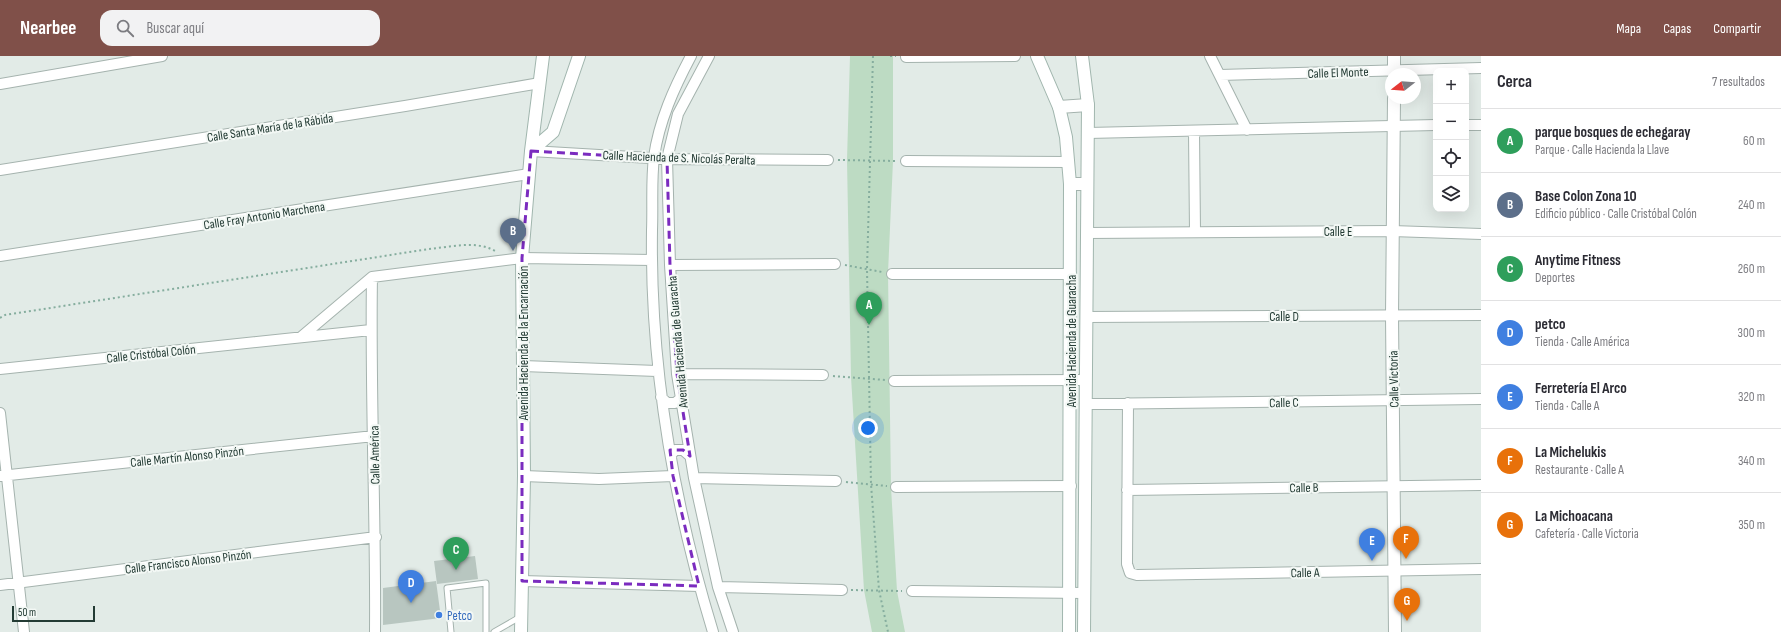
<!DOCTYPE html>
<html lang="es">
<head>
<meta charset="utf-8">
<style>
	:root { --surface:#fff; --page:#f2f2f3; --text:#2b2b33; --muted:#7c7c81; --line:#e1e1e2; --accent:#805049 }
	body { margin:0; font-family:"Sofia Sans Condensed",sans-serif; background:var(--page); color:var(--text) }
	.controls { position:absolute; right:12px; top:12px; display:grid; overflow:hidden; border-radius:8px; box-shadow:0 4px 16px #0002 }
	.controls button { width:36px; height:36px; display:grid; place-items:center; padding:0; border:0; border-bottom:1px solid var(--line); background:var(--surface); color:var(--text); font:20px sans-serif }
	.compass { position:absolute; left:1385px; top:12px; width:36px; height:36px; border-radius:50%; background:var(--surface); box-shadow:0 4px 16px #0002; rotate:253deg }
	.scale { position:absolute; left:12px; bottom:10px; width:83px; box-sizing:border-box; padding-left:4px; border:2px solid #233b34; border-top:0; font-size:11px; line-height:14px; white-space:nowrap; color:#233b34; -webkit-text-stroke:3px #f3f8f5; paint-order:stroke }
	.you { position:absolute; left:868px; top:372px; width:14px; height:14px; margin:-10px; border:3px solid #fff; border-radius:50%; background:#1a73e8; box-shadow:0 0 0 6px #1a73e833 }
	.badge { display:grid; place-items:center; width:26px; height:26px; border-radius:50%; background:var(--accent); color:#fff; font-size:13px; font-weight:700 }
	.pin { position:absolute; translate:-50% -33px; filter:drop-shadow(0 1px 2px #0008) }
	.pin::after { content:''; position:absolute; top:21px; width:14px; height:12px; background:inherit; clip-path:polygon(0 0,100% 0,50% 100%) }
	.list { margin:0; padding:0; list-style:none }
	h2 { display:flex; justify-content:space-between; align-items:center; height:52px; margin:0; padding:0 16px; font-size:17px }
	h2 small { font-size:13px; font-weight:400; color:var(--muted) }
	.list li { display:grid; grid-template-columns:26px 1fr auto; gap:12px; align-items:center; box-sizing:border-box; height:64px; padding:0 16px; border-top:1px solid var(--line) }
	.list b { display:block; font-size:15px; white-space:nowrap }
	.list p { margin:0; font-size:13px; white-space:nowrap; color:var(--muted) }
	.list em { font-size:13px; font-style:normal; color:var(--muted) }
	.icon { flex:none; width:22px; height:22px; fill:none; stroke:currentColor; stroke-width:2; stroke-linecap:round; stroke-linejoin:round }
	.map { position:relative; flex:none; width:1481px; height:576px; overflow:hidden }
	header { display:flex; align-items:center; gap:24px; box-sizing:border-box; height:56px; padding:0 20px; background:var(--accent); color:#fff }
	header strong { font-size:19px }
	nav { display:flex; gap:22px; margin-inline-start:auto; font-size:14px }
	.search { width:280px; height:36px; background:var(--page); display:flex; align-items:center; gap:10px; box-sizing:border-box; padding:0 14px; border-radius:12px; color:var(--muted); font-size:15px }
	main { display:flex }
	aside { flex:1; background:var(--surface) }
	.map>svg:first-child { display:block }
</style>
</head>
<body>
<header>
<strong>Nearbee</strong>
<div class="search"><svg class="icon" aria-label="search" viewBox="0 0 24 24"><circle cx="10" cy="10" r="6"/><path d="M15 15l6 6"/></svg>Buscar aquí</div>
<nav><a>Mapa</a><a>Capas</a><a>Compartir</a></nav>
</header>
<main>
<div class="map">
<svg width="1481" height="576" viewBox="0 0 1481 576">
	<rect width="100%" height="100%" fill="#e2ebe7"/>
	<!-- green -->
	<path fill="#bddbc3" d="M850 0H893V105L888 217 891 431 897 535 905 576H872L864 534 851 321 847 104Z"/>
	<!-- building -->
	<path fill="#b8c6c0" d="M475 500 478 523 437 528 434 505Z
		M436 525 441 562 383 569V532Z"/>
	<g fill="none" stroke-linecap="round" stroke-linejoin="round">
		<defs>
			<path id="service" d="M451 576 447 532 486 527V576
				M494 576 520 561"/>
			<path id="minor" d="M691 0C674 32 659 65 654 101 651 125 653 150 652 174 650 311 673 445 713 576
				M709 0 678 58 667 103 670 209 677 318 694 422 718 531 733 576
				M1210 0 1247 74
				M906 1 1015 0
				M1220 19 1481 12
				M0 28 162 0
				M1466 69H1481
				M1194 75 1195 176
				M1088 77 1436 69
				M531 95 667 103 828 104
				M906 105 1069 106
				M0 114 405 50 540 27
				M1087 177 1392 175 1481 178
				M0 200 529 118
				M670 209 835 208
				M892 218H1071
				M372 221C370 339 376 458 375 576
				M1086 261 1481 259
				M301 281 372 221 522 202 652 204
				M523 310 657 315
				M0 313 371 274
				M677 318 823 319
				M894 325 1086 324
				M661 341 667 347H675L681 342
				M1128 347 1127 508 1130 517 1137 519 1481 513
				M1086 348 1481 343
				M0 357 24 576
				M671 399 675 394H683L690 400
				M0 420 374 380
				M524 420 599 423 673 420
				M694 422 836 425
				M896 431 1071 430
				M1127 434 1481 429
				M522 525 699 530
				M0 529 376 481
				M718 531 842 534
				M912 535 1084 537"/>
			<path id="tertiary" d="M1394 0V18
				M1394 42 1392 260 1395 576
				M1059 51 1088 49
				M1070 128H1087"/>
			<path id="secondary" d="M1037 0 1059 51 1066 81 1070 128 1069 576
				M1082 0 1088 49 1084 576
				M531 95 553 76 579 0
				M521 576 524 420 522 202 531 95 543 0"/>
		</defs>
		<!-- service casing -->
		<use href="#service" stroke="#a5b3ae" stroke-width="7"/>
		<!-- minor casing -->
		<use href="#minor" stroke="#a5b3ae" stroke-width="12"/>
		<!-- tertiary casing -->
		<use href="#tertiary" stroke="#a5b3ae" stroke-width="14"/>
		<!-- secondary casing -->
		<use href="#secondary" stroke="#a1b6ae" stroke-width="14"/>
		<!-- path -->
		<path stroke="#85ad9e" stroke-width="2" stroke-dasharray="2 3" stroke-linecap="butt" d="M873 0 867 213 871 428 879 534 888 576
			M890 0H896
			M838 104 897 105
			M845 209 882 216
			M0 262 5 259 429 193C451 191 476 184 495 195
			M833 320 885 324
			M846 426 887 430
			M851 534 902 535"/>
		<!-- service -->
		<use href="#service" stroke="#fff" stroke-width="5"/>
		<!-- minor -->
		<use href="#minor" stroke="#fff" stroke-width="10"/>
		<!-- tertiary -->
		<use href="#tertiary" stroke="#fff" stroke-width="12"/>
		<!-- secondary -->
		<use href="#secondary" stroke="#fff" stroke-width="12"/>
	</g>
	<!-- marked area -->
	<path fill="none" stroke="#7b2cbf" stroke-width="3" stroke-dasharray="8 5" stroke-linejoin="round" d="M531 95 667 103 670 209 677 318 690 400 683 394H670L673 420 699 530 522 525V202Z"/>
	<!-- markers -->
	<circle fill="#3f7fe0" stroke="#f3f8f5" stroke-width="1.5" cx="439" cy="559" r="4"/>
	<g text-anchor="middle" stroke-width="4" stroke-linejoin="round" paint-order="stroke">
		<!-- street labels -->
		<g font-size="13" fill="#233b34" stroke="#f3f8f5">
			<text transform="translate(1338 16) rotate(-2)" y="5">Calle El Monte</text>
			<text transform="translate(270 71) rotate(-9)" y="5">Calle Santa María de la Rábida</text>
			<text transform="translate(679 101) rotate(2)" y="5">Calle Hacienda de S. Nicolás Peralta</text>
			<text transform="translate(264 159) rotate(-9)" y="5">Calle Fray Antonio Marchena</text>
			<text x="1338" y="180">Calle E</text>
			<text x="1284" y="265">Calle D</text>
			<text transform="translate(1071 285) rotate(-90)" y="5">Avenida Hacienda de Guaracha</text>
			<text transform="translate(677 286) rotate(-95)" y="5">Avenida Hacienda de Guaracha</text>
			<text transform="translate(523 287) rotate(-90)" y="5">Avenida Hacienda de la Encarnación</text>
			<text transform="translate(151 297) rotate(-6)" y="5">Calle Cristóbal Colón</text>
			<text transform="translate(1393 323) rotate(-91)" y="5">Calle Victoria</text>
			<text transform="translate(1284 346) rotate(-1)" y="5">Calle C</text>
			<text transform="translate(374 399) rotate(-91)" y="5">Calle América</text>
			<text transform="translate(187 400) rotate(-6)" y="5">Calle Martín Alonso Pinzón</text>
			<text transform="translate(1304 431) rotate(-1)" y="5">Calle B</text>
			<text transform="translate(188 505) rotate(-7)" y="5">Calle Francisco Alonso Pinzón</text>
			<text transform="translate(1305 516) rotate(-1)" y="5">Calle A</text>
		</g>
		<!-- shop labels -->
		<g font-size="13" fill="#366cbe" stroke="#f3f8f5" text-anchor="start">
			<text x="447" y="564">Petco</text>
		</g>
	</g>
</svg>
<div class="controls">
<button>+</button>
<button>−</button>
<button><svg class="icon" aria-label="locate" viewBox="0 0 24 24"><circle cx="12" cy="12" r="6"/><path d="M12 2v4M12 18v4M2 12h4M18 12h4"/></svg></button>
<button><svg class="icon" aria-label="layers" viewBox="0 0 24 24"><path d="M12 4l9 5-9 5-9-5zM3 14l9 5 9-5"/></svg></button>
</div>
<svg class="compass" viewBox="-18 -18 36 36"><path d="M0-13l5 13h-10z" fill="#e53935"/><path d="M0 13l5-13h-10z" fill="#7c7c81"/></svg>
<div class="scale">50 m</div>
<div class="you"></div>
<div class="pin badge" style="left:869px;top:269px;background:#2e9e5b">A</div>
<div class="pin badge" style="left:513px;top:195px;background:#5c6f8a">B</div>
<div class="pin badge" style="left:456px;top:514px;background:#2e9e5b">C</div>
<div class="pin badge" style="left:411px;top:547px;background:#3f7fe0">D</div>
<div class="pin badge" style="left:1372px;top:505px;background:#3f7fe0">E</div>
<div class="pin badge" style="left:1406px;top:503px;background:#e8710a">F</div>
<div class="pin badge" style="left:1407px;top:565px;background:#e8710a">G</div>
</div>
<aside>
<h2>Cerca<small>7 resultados</small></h2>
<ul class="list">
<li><span class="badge" style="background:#2e9e5b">A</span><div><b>parque bosques de echegaray</b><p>Parque · Calle Hacienda la Llave</p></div><em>60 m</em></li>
<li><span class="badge" style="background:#5c6f8a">B</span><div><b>Base Colon Zona 10</b><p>Edificio público · Calle Cristóbal Colón</p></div><em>240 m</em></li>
<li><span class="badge" style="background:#2e9e5b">C</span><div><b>Anytime Fitness</b><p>Deportes</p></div><em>260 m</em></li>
<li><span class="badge" style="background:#3f7fe0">D</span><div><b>petco</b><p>Tienda · Calle América</p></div><em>300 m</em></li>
<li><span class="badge" style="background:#3f7fe0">E</span><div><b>Ferretería El Arco</b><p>Tienda · Calle A</p></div><em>320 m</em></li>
<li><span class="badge" style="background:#e8710a">F</span><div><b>La Michelukis</b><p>Restaurante · Calle A</p></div><em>340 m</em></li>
<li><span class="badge" style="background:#e8710a">G</span><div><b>La Michoacana</b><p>Cafetería · Calle Victoria</p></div><em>350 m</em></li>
</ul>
</aside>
</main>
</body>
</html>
